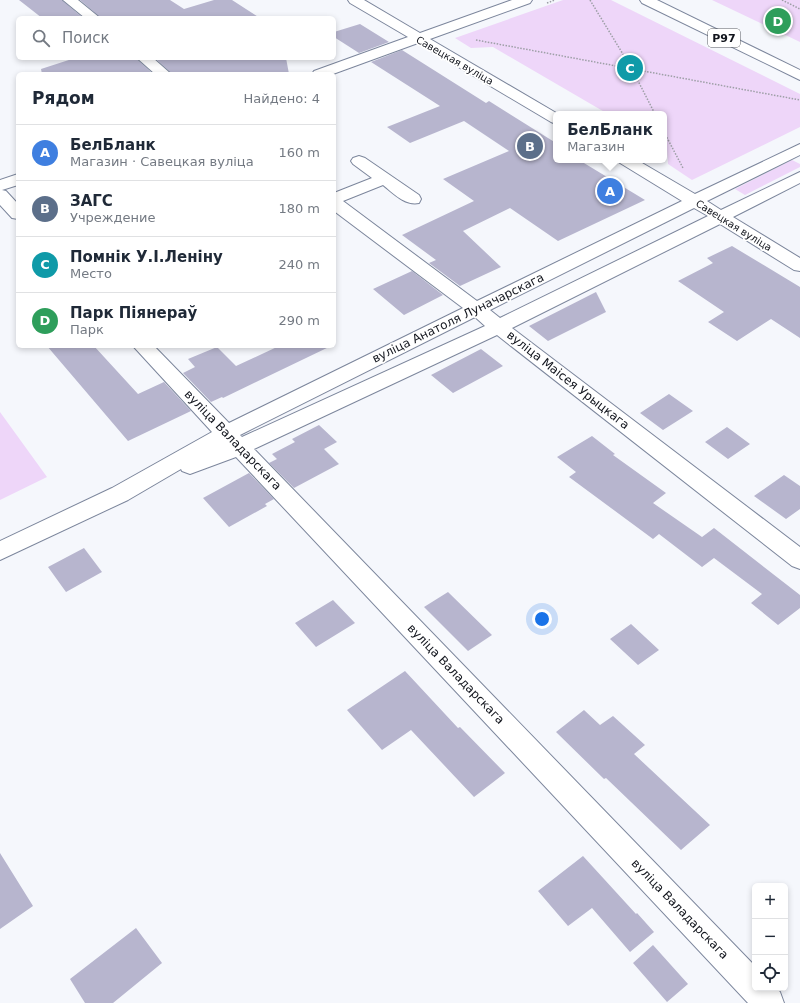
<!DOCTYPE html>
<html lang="ru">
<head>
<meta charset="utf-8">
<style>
	:root { --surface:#fff; --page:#f6f6f7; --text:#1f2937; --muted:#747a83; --line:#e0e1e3; --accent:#a50f11 }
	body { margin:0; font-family:"DejaVu Sans",sans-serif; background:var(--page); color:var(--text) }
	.controls { position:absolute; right:12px; bottom:12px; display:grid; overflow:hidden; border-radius:6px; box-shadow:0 2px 6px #0003 }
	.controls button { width:36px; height:36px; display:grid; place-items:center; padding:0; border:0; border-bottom:1px solid var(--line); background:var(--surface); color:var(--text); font:20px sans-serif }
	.you { position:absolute; left:542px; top:619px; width:14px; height:14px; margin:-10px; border:3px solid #fff; border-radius:50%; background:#1a73e8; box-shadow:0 0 0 6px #1a73e833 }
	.badge { display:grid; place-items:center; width:26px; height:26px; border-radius:50%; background:var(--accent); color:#fff; font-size:13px; font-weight:700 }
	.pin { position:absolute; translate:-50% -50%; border:2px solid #fff; box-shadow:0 1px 4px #0006 }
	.popup { position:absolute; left:553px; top:111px; width:114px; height:52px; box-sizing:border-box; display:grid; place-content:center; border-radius:6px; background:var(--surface); filter:drop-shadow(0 1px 3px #0005); font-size:13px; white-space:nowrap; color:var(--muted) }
	.popup b { font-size:15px; color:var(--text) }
	.popup::after { content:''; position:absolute; left:50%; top:100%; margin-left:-8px; border:8px solid transparent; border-top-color:var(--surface) }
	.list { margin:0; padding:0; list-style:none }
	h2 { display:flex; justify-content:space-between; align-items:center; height:52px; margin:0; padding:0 16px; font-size:17px }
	h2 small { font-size:13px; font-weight:400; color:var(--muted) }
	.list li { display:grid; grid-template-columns:26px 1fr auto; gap:12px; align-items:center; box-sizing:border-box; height:56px; padding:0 16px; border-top:1px solid var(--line) }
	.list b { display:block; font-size:15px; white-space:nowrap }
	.list p { margin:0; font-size:13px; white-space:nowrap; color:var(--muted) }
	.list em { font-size:13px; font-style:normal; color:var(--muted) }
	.icon { flex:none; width:22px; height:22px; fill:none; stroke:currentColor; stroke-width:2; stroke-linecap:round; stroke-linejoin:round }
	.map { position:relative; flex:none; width:800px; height:1003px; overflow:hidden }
	.search { position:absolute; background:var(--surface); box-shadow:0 2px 6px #0003; left:16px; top:16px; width:320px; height:44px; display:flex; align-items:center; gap:10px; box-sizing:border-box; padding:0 14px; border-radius:6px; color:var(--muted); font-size:15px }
	.panel { position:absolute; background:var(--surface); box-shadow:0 2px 6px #0003; left:16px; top:72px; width:320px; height:276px; border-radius:6px }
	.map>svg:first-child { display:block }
</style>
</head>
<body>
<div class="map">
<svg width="800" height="1003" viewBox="0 0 800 1003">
	<rect width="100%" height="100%" fill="#f5f7fc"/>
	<!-- green -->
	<path fill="#eed6f9" d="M563 0H611L800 94V127L692 180 668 164 667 149 664 147V114H608L493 47 471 48 455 38Z
		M712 0H800V42Z
		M792 160 800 164V167L745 195 735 189Z
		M0 412 47 477 0 500Z"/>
	<!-- building -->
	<path fill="#b7b5ce" d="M19 0H62L83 18H42Z
		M80 0H170L184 9 214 0H232L260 18H101Z
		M360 24 389 42 359 53 334 37V32Z
		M402 50 486 103 489 101 556 143 553 144 556 146V160H579L645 200 558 241 510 208 463 231 501 267 460 286 429 263 436 260 402 235 474 201 443 179 509 151 464 121 410 143 387 127 440 106 371 62Z
		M75 58H136L153 74H42L41 69Z
		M155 58H286L289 74H172Z
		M732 246 800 287V338L771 319 737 341 708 322 724 312 678 281 713 263 707 258Z
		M412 271 443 295 404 315 373 289Z
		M596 292 606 312 548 341 529 326Z
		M47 346H94L138 394 164 382 191 411 128 441Z
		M279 346H331L223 398 222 397 211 402 183 373 195 367 188 359 217 347 236 366Z
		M481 349 503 366 453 393 431 375Z
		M669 394 693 411 663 430 640 413Z
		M319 425 337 442 324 449 339 464 294 488 269 463 277 459 272 454 295 442 292 439Z
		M727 427 750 444 728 459 705 442Z
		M592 436 615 454 613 455 666 493 653 503 702 537 714 528 800 595V608L778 625 751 603 762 594 714 558 702 567 659 534 653 539 569 477 576 472 557 457Z
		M249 473 274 499 265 504 267 506 229 527 203 498Z
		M784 475 800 486V509L786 519 754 496Z
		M84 548 102 572 66 592 48 567Z
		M448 592 492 635 468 651 424 607Z
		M333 600 355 623 316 647 295 623Z
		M631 624 659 650 638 665 610 639Z
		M405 671 458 728 460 727 505 773 474 797 411 730 382 750 347 710Z
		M584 710 600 725 613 716 645 745 634 754 710 825 681 850 606 778 604 779 556 732Z
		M0 853 33 906 0 929Z
		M583 856 636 914 637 913 654 932 630 952 592 908 568 926 538 891Z
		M136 928 162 963 113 1003H85L70 979Z
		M653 945 688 984 667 1002 633 963Z"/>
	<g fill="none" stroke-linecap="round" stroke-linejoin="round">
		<defs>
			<path id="minor" d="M63 0H78L100 18H85Z
				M348 0H364L420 33 512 0H532L530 3 430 39 558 114H556V124L551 122 418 43 333 74H312L314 71 408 37 350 3Z
				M137 58H153L171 74H155Z
				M800 144V155L707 201 721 210 800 172V183L733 217 800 258V271L794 270 720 224 512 328 800 547V569L792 566 497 335 254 449 755 966V988H776L780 992 784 1003H748L236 457 190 474 182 471 181 469 128 500 0 560V541L112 488 212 432 133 346H154L229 423 463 308 334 211V193L372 178 353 164 351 161 353 158 359 156 365 158 419 195 421 199 419 203C405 206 393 193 383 185L343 201 477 301 682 201 620 163 618 160H637L695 194ZM694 208 708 216 500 318 490 310ZM475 317 485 326 242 437 240 435Z
				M18 174V185L2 190 6 191 18 204V219L12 218 0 205V180Z"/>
			<path id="major" d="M640 0H657L800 70V80L642 3Z"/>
		</defs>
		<!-- minor casing -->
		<use href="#minor" stroke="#7c869c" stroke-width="2"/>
		<!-- major casing -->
		<use href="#major" stroke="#7c869c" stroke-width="2"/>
		<!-- path -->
		<path stroke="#9d9fa6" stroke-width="1.5" stroke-dasharray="1.5 1.5" stroke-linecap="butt" d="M590 0 632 69 655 114
			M782 0 800 9
			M547 3 555 0
			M476 40 800 100
			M664 132 683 168"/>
		<!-- minor -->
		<use href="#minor" fill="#fff" fill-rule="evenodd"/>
		<!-- major -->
		<use href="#major" fill="#fff" fill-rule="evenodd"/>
	</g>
	<g text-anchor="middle" stroke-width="3.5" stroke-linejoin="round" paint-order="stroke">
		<!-- far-street labels -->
		<g font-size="10" fill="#11141c" stroke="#fff">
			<text transform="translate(455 60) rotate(30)" y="4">Савецкая вуліца</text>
			<text transform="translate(734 225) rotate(32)" y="4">Савецкая вуліца</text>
		</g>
		<!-- shield labels -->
		<rect fill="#fff" stroke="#585a60" stroke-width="1" x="708" y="29" width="32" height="18" rx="3"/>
		<g font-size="11" font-weight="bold" fill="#11141c">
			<text x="724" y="42">Р97</text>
		</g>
		<!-- street labels -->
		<g font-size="12" fill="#11141c" stroke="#fff">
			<text transform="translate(458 318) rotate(-26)" y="4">вуліца Анатоля Луначарскага</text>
			<text transform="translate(568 380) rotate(38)" y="4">вуліца Маісея Урыцкага</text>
			<text transform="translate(233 440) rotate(46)" y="4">вуліца Валадарскага</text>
			<text transform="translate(456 674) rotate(46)" y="4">вуліца Валадарскага</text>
			<text transform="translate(680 909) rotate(46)" y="4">вуліца Валадарскага</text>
		</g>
	</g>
</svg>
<div class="controls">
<button>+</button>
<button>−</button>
<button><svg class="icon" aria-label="locate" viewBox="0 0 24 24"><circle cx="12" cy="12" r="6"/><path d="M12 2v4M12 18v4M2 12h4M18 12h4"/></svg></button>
</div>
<div class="you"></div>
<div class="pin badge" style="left:610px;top:191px;background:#3f7fe0">A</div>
<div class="popup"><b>БелБланк</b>Магазин</div>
<div class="pin badge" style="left:530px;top:146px;background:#5c6f8a">B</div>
<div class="pin badge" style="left:630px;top:68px;background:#0f9aa8">C</div>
<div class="pin badge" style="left:778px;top:21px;background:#2e9e5b">D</div>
<div class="search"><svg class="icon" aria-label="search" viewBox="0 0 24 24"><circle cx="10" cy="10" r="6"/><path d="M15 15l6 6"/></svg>Поиск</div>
<section class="panel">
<h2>Рядом<small>Найдено: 4</small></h2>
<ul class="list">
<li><span class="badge" style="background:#3f7fe0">A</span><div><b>БелБланк</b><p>Магазин · Савецкая вуліца</p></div><em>160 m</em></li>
<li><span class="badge" style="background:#5c6f8a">B</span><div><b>ЗАГС</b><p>Учреждение</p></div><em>180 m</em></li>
<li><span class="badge" style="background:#0f9aa8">C</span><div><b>Помнік У.І.Леніну</b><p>Место</p></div><em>240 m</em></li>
<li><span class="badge" style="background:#2e9e5b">D</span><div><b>Парк Піянераў</b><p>Парк</p></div><em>290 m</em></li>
</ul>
</section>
</div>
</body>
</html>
